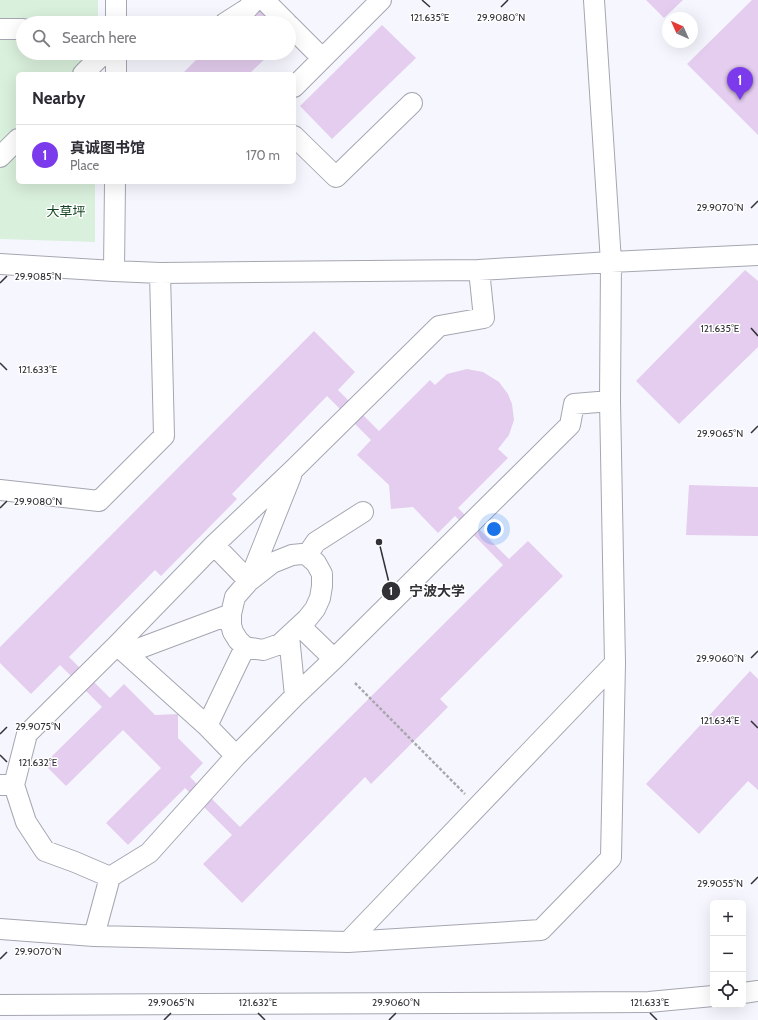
<!DOCTYPE html>
<html lang="en">
<head>
<meta charset="utf-8">
<style>
	:root { --surface:#fff; --page:#f7f7f7; --text:#2b2b33; --muted:#7c7c81; --line:#e1e1e2; --accent:#7c3aed }
	body { margin:0; font-family:Cabin,"Noto Sans SC",sans-serif; background:var(--page); color:var(--text) }
	.controls { position:absolute; right:12px; bottom:12px; display:grid; overflow:hidden; border-radius:6px; box-shadow:0 4px 16px #0002 }
	.controls button { width:36px; height:36px; display:grid; place-items:center; padding:0; border:0; border-bottom:1px solid var(--line); background:var(--surface); color:var(--text); font:20px sans-serif }
	.compass { position:absolute; left:662px; top:12px; width:36px; height:36px; border-radius:50%; background:var(--surface); box-shadow:0 4px 16px #0002; rotate:315deg }
	.you { position:absolute; left:494px; top:529px; width:14px; height:14px; margin:-10px; border:3px solid #fff; border-radius:50%; background:#1a73e8; box-shadow:0 0 0 6px #1a73e833 }
	.badge { display:grid; place-items:center; width:26px; height:26px; border-radius:50%; background:var(--accent); color:#fff; font-size:13px; font-weight:700 }
	.pin { position:absolute; translate:-50% -33px; filter:drop-shadow(0 1px 2px #0008) }
	.pin::after { content:''; position:absolute; top:21px; width:14px; height:12px; background:inherit; clip-path:polygon(0 0,100% 0,50% 100%) }
	.list { margin:0; padding:0; list-style:none }
	h2 { display:flex; justify-content:space-between; align-items:center; height:52px; margin:0; padding:0 16px; font-size:17px }
	h2 small { font-size:13px; font-weight:400; color:var(--muted) }
	.list li { display:grid; grid-template-columns:26px 1fr auto; gap:12px; align-items:center; box-sizing:border-box; height:60px; padding:0 16px; border-top:1px solid var(--line) }
	.list b { display:block; font-size:15px; white-space:nowrap }
	.list p { margin:0; font-size:13px; white-space:nowrap; color:var(--muted) }
	.list em { font-size:13px; font-style:normal; color:var(--muted) }
	.icon { flex:none; width:22px; height:22px; fill:none; stroke:currentColor; stroke-width:2; stroke-linecap:round; stroke-linejoin:round }
	.map { position:relative; flex:none; width:758px; height:1020px; overflow:hidden }
	.search { position:absolute; background:var(--surface); box-shadow:0 4px 16px #0002; left:16px; top:16px; width:280px; height:44px; display:flex; align-items:center; gap:10px; box-sizing:border-box; padding:0 14px; border-radius:22px; color:var(--muted); font-size:15px }
	.panel { position:absolute; background:var(--surface); box-shadow:0 4px 16px #0002; left:16px; top:72px; width:280px; height:112px; border-radius:6px }
	.map>svg:first-child { display:block }
</style>
</head>
<body>
<div class="map">
<svg width="758" height="1020" viewBox="0 0 758 1020">
	<rect width="100%" height="100%" fill="#f6f7fe"/>
	<!-- green -->
	<path fill="#d9f0dc" d="M0 0H98V23H23V53H97V74H18V182H95V242L0 239Z"/>
	<!-- building -->
	<path fill="#e4cdee" fill-rule="evenodd" d="M646 0H683L664 18Z
		M752 0H758V135L687 64Z
		M254 3 274 23H233Z
		M382 25 416 58 332 139 300 106Z
		M203 53H271L249 74H182Z
		M745 270 758 281V347L679 424 636 381Z
		M314 331 355 372 338 390 379 431 430 380 435 385 447 374 467 369 483 372 499 382 508 394 512 404 514 420 509 435 498 449 508 458 458 508 509 559 528 541 563 576 440 699 448 707 371 784 365 777 242 903 203 864 232 835 185 788 128 845 106 823 161 768 123 730 66 786 44 764 102 707 60 665 31 694 0 663V647ZM327 396 371 440 357 455 389 485 391 509 413 507 438 533 455 516 503 565 240 827 190 777 203 763 178 738V714L155 715 124 684 110 698 69 657 155 570 161 576 237 499 232 494Z
		M689 485 758 487V536L686 535Z
		M750 671 758 679V790L748 781 699 834 646 784Z"/>
	<g fill="none" stroke-linecap="round" stroke-linejoin="round">
		<defs>
			<path id="minor" d="M264 0 287 23
				M594 0 611 262 758 255
				M116 23V0
				M225 23 247 9 255 0
				M289 25 322 58
				M0 29H23
				M83 74 104 53
				M116 74V53
				M294 87 381 0
				M294 136 336 177 412 103
				M0 157 18 139
				M0 264 114 271 115 182
				M0 490 99 501 164 436 160 273
				M214 545 249 581 291 476
				M307 555 316 542 363 512
				M300 626 334 659
				M289 636 295 696
				M118 646 207 726 245 647
				M127 653 231 614 235 597 249 581 272 563 292 555 302 554 307 555 316 563 322 574V586L320 598 315 609 307 619 280 644 263 650 245 647 238 640 233 632 231 625V614
				M207 726 236 756
				M0 785H14L27 734 117 645 214 545 294 469 439 326 484 318 479 270
				M14 785 26 822 45 851 75 862 110 877
				M0 929 94 936 348 942 541 930 611 858 615 663 610 401 611 262 479 270 160 273 114 271
				M94 936 110 877 149 853 236 756 295 696 334 659 570 425 574 404 610 401
				M348 942 615 663
				M743 993 758 991
				M0 1005 649 1002 713 996"/>
		</defs>
		<!-- minor casing -->
		<use href="#minor" stroke="#a4a6b1" stroke-width="22"/>
		<!-- path -->
		<path stroke="#a7a7ad" stroke-width="2.5" stroke-dasharray="3 2" stroke-linecap="butt" d="M355 683 465 794"/>
		<!-- minor -->
		<use href="#minor" stroke="#fff" stroke-width="20"/>
	</g>
	<!-- ticks -->
	<path fill="none" stroke="#313136" stroke-width="1.5" d="M422 0 430 7M501 7 508 0M751 208 758 201M0 283 7 276M751 328 758 336M0 363 7 370M751 433 758 426M0 508 7 501M751 658 758 651M751 721 758 728M0 734 7 727M0 755 7 762M751 884 758 877M0 959 7 952M258 1013 265 1020M650 1013 657 1020M164 1020 171 1013M389 1020 396 1013"/>
	<g text-anchor="middle" stroke-width="3" stroke-linejoin="round" paint-order="stroke">
		<!-- park labels -->
		<g font-size="13" fill="#144522" stroke="#fff">
			<text x="66" y="216">大草坪</text>
		</g>
	</g>
	<g font-size="10" text-anchor="middle" fill="#313136" stroke="#fff" stroke-width="3" stroke-linejoin="round" paint-order="stroke">
		<text x="430" y="21">121.635°E</text>
		<text x="501" y="21">29.9080°N</text>
		<text x="720" y="211">29.9070°N</text>
		<text x="38" y="280">29.9085°N</text>
		<text x="720" y="332">121.635°E</text>
		<text x="38" y="373">121.633°E</text>
		<text x="720" y="437">29.9065°N</text>
		<text x="38" y="505">29.9080°N</text>
		<text x="720" y="662">29.9060°N</text>
		<text x="720" y="724">121.634°E</text>
		<text x="38" y="730">29.9075°N</text>
		<text x="38" y="766">121.632°E</text>
		<text x="720" y="887">29.9055°N</text>
		<text x="38" y="955">29.9070°N</text>
		<text x="171" y="1006">29.9065°N</text>
		<text x="396" y="1006">29.9060°N</text>
		<text x="258" y="1006">121.632°E</text>
		<text x="650" y="1006">121.633°E</text>
	</g>
	<!-- callouts -->
	<path fill="none" stroke="#313136" stroke-width="1.5" d="M379 542L391 591"/>
	<g fill="#313136" stroke="#fff" stroke-width="1.5">
		<circle cx="379" cy="542" r="4"/>
		<circle cx="391" cy="591" r="10"/>
	</g>
	<g font-size="12" text-anchor="middle" font-weight="bold" fill="#fff">
		<text x="391" y="595">1</text>
	</g>
	<g font-size="14" text-anchor="middle" font-weight="bold" fill="#313136" stroke="#fff" stroke-width="3" stroke-linejoin="round" paint-order="stroke">
		<text x="437" y="596">宁波大学</text>
	</g>
</svg>
<div class="controls">
<button>+</button>
<button>−</button>
<button><svg class="icon" aria-label="locate" viewBox="0 0 24 24"><circle cx="12" cy="12" r="6"/><path d="M12 2v4M12 18v4M2 12h4M18 12h4"/></svg></button>
</div>
<svg class="compass" viewBox="-18 -18 36 36"><path d="M0-13l5 13h-10z" fill="#e53935"/><path d="M0 13l5-13h-10z" fill="#7c7c81"/></svg>
<div class="you"></div>
<div class="pin badge" style="left:740px;top:100px">1</div>
<div class="search"><svg class="icon" aria-label="search" viewBox="0 0 24 24"><circle cx="10" cy="10" r="6"/><path d="M15 15l6 6"/></svg>Search here</div>
<section class="panel">
<h2>Nearby<small></small></h2>
<ul class="list">
<li><span class="badge">1</span><div><b>真诚图书馆</b><p>Place</p></div><em>170 m</em></li>
</ul>
</section>
</div>
</body>
</html>
